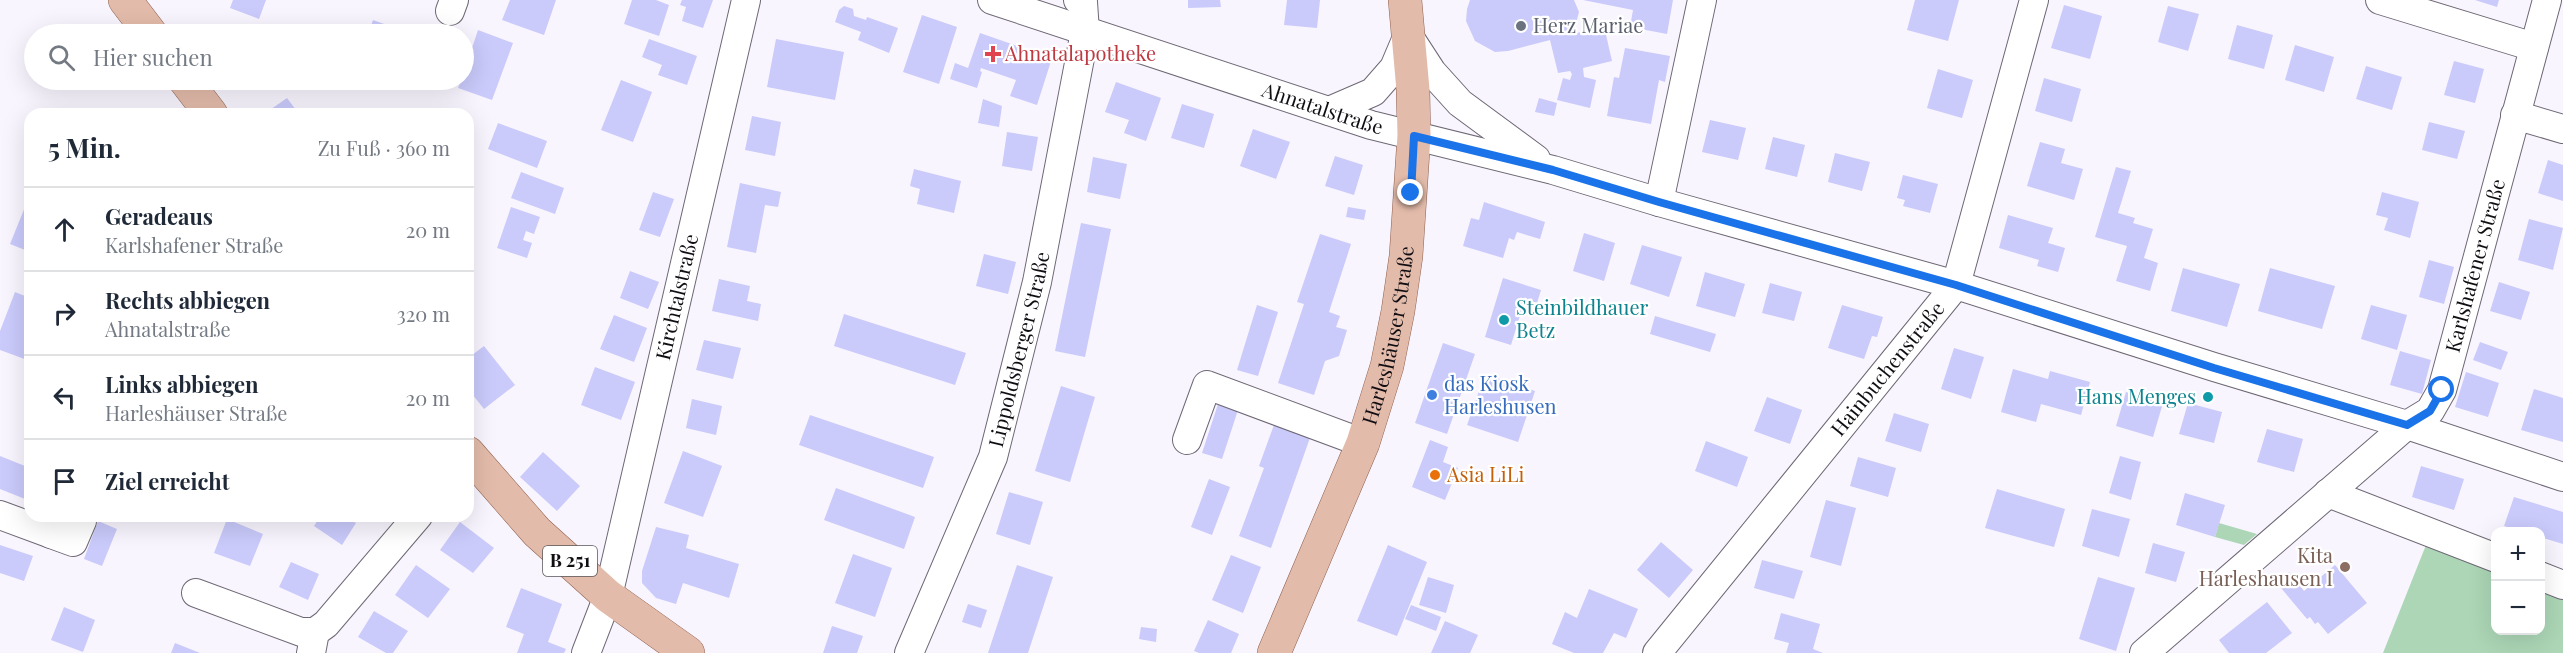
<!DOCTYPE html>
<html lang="de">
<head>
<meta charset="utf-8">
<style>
	:root { --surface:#fff; --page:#f2f2f3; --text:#1f2937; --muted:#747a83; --line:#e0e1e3 }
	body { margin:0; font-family:"Playfair Display",serif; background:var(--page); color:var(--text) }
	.controls { position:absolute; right:18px; bottom:18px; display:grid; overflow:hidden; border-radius:12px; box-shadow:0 6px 24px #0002 }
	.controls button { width:54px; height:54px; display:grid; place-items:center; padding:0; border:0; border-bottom:2px solid var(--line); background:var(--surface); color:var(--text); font:30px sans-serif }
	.stop { position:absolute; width:18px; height:18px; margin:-14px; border:4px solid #1a73e8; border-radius:50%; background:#fff }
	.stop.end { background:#1a73e8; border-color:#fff; box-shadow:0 2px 6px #0008 }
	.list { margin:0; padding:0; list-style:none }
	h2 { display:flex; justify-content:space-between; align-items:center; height:78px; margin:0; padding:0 24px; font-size:26px }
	h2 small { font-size:20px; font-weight:400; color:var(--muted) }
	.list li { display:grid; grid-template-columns:39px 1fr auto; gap:18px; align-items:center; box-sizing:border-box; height:84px; padding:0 24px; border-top:2px solid var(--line) }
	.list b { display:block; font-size:22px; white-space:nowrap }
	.list p { margin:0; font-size:20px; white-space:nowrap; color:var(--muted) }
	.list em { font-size:20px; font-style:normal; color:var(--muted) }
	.icon { flex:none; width:33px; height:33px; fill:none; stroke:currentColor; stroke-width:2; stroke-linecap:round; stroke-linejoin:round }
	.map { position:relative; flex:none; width:2563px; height:653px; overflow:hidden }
	.search { position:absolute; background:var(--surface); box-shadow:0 6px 24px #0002; left:24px; top:24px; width:450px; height:66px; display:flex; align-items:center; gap:15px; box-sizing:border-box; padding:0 21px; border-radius:33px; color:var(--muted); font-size:22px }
	.panel { position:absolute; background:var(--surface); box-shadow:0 6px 24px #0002; left:24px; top:108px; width:450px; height:414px; border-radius:18px }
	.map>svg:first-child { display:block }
</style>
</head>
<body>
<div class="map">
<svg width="2563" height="653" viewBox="0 0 2563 653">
	<rect width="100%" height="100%" fill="#f9f5fe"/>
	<!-- green -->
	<path fill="#acd6b6" d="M2219 523 2257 534 2244 545 2215 537Z
		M2428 540 2495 551 2496 630H2540L2541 568 2563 577V653H2383Z"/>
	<!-- building -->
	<path fill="#cacafb" d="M233 0H266L259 19 230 8Z
		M510 0H556L544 35 502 20Z
		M632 0H656L669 5 659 36 624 24Z
		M682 0H713L703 28 682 21 686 7 680 5Z
		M1188 0H1220L1221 7 1188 8Z
		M1287 0H1320L1317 28 1284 25Z
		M1470 0H1574L1579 12 1573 34 1604 26 1612 61 1583 68 1584 77 1596 80 1590 108 1557 100 1563 78 1570 80 1572 74 1570 71 1558 73 1550 40 1508 51 1495 52 1475 41 1466 21 1467 9Z
		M1583 0H1673L1667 34 1630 27 1633 10Z
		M1915 0H1959L1948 41 1907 30Z
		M2475 0H2499L2497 7Z
		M2064 5 2102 16 2090 59 2051 48Z
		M844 6 853 9 854 16 866 20 867 17 898 28 889 53 858 40 861 32 835 22 839 10Z
		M2168 6 2199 14 2188 51 2158 42Z
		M922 15 957 27 939 84 903 72Z
		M373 20 404 31 402 34H368Z
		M2237 25 2273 35 2264 69 2228 59Z
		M478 30 513 43 492 100 458 88 461 80H464V72Z
		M980 33 1052 58 1037 105 1010 96 1016 80 981 68 980 71 982 72 977 88 950 79 955 63 968 68Z
		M649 39 697 56 687 85 658 75 662 65 642 57Z
		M776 39 844 52 835 100 767 87Z
		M2295 45 2334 57 2324 92 2285 80Z
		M1625 48 1670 56 1665 82 1659 80 1651 124 1607 116 1614 77 1619 78Z
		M2454 61 2484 69 2475 103 2444 95Z
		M2366 66 2402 77 2392 110 2356 99Z
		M1938 69 1973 80 1962 118 1927 108Z
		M2044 78 2081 89 2072 122 2035 111Z
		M621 80 652 92 633 142 601 130Z
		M1116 82 1161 98 1146 141 1124 133 1129 120 1105 112Z
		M287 98 299 114H264Z
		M1539 98 1557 103 1554 116 1535 112Z
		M983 99 1002 106 999 127 978 123Z
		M1182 104 1214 114 1204 148 1171 138Z
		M752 116 781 122 775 156 745 150Z
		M1710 120 1746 128 1738 160 1702 152Z
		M2429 122 2465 131 2457 159 2422 150Z
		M498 123 547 141 537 168 488 149Z
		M1253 129 1290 142 1276 179 1240 166Z
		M1007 132 1038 137 1032 171 1002 166Z
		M1773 137 1805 145 1797 177 1765 169Z
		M2040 142 2065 149 2061 163 2083 169 2074 200 2027 186Z
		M1835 153 1870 162 1862 191 1828 182Z
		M1335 156 1363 165 1354 195 1325 186Z
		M1093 157 1127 164 1120 199 1087 192Z
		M2548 160 2563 165V201L2538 193Z
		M2116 167 2131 171 2118 213 2135 218 2133 223 2153 229 2144 258 2158 263 2150 291 2116 281 2127 246 2095 237Z
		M914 169 961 181 954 213 917 204 920 189 910 186Z
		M521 172 564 188 555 214 511 198Z
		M1903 175 1938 184 1930 213 1903 206 1905 200 1897 198Z
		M740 183 781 192 778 207 765 205 756 253 727 247Z
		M653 192 674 199 660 237 639 230Z
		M2382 192 2419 202 2410 238 2384 230 2388 218 2376 215Z
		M27 202 30 203V252L10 244Z
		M1484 202 1545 222 1540 239 1517 232 1514 240 1509 238 1503 258 1463 246 1471 218 1479 220Z
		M511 207 540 217 534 234 526 231 523 240 532 243 527 258 497 248Z
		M1348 207 1366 210 1364 220 1346 217Z
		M2008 215 2053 228 2048 243 2065 248 2058 272 2037 266 2039 260 1999 248Z
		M2529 219 2563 228 2553 270 2518 260Z
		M1081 223 1111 229 1085 357 1055 351Z
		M1584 233 1615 243 1604 281 1573 271Z
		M1320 234 1351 244 1329 312 1340 316 1336 327 1347 330 1339 356 1325 361 1314 395 1278 383 1304 304 1297 302Z
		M1642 245 1682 257 1669 297 1630 284Z
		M984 254 1016 262 1008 294 976 286Z
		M2429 260 2454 267 2444 304 2419 297Z
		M2183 268 2240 284 2227 327 2171 311Z
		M2270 268 2335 286 2322 329 2258 311Z
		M630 271 659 282 648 309 620 298Z
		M1705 272 1745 284 1735 317 1696 306Z
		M1503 278 1541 290 1537 303 1525 299 1511 345 1485 337Z
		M719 279 750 286 747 301 761 304 758 321 712 311Z
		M2499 282 2530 292 2521 320 2490 311Z
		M1770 283 1802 292 1794 321 1762 313Z
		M15 292 30 298V361L0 350V331Z
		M1257 305 1278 312 1258 376 1237 370Z
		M1842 305 1883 317 1877 337 1872 336 1864 359 1828 348Z
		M2371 305 2407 315 2397 350 2361 339Z
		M844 314 966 353 955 385 834 346Z
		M614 315 647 328 634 362 600 349Z
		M1655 316 1716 334 1710 352 1650 334Z
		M704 340 741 348 733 379 696 370Z
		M2480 342 2508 352 2501 370 2473 360Z
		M1443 343 1475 354 1447 434 1415 423Z
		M484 346 515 385 484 409 468 389V358Z
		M1954 348 1984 357 1971 399 1941 389Z
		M2400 351 2431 360 2422 394 2390 385Z
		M595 367 635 382 621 420 581 405Z
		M2013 369 2048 379 2050 371 2090 382 2081 415 2041 404 2036 422 2001 412Z
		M2466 372 2499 383 2488 417 2455 407Z
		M1485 374 1535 391 1518 442 1467 425Z
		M1061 386 1095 397 1070 482 1035 471Z
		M2534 389 2563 398V442L2521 430Z
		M2126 392 2163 403 2153 437 2116 426Z
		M1767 397 1802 410 1790 444 1754 431Z
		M692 399 722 406 716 435 686 428Z
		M1219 401 1239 407 1222 459 1202 453Z
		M2188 403 2222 412 2214 443 2179 434Z
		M1894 413 1929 424 1921 452 1885 441Z
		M810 415 934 457 923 488 799 445Z
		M1275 422 1311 435 1271 548 1239 536 1264 468 1259 466Z
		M2267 429 2303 439 2294 472 2257 462Z
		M1430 440 1448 447 1443 462 1458 468 1445 500 1412 487Z
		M1706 441 1748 457 1737 487 1695 471Z
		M683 451 722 466 703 517 664 503Z
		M543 452 580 486 557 511 520 477Z
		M0 456 30 468V501L0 489Z
		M2120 456 2141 462 2131 500 2109 493Z
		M1858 457 1896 468 1888 497 1850 486Z
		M2421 466 2464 479 2454 510 2412 497Z
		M1209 479 1230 487 1212 535 1191 527Z
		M836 488 915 517 904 549 824 520Z
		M1997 489 2065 509 2054 547 1985 528Z
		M1009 492 1043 502 1030 545 996 534Z
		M2185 493 2225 505 2215 537 2176 525Z
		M2514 497 2563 512V544L2540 537V532H2523L2504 526Z
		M1826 500 1856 508 1841 566 1810 557Z
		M2092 509 2130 519 2119 557 2082 546Z
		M320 516H344L356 523 342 545 314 526Z
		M227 519 263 534 250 566 214 553Z
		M98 521 117 529 102 566 84 559Z
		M460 522 494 548 473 573 440 550Z
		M656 527 689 535 686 548 739 564 729 598 683 583 676 604 656 598 642 583V571Z
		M1661 542 1693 570 1669 598 1637 570Z
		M2153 543 2185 552 2176 582 2145 573Z
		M0 545 33 556 24 581 0 573Z
		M1388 545 1427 562 1397 636 1357 621Z
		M853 554 892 568 875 617 835 603Z
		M1231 555 1261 567 1243 613 1212 600Z
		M1762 560 1803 571 1794 599 1754 588Z
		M291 562 319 574 308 600 279 587Z
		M416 565 450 589 428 618 395 595Z
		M1017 565 1053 577 1028 653H988Z
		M2335 565 2367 603 2328 634 2318 622 2315 624 2310 617 2307 619 2276 582 2289 572 2304 591Z
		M1428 577 1454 585 1446 613 1419 605Z
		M2098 577 2135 588 2116 651 2079 639Z
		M521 588 562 604 548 642 566 649 564 653H517L524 634 506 627Z
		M1589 589 1638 609 1626 638 1614 633 1603 653H1574L1552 644 1565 612 1577 618Z
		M2267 602 2292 633 2266 653H2229L2219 640Z
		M968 604 987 610 981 628 962 622Z
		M1411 605 1441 617 1436 631 1405 619Z
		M64 607 95 620 83 652 51 640Z
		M374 611 408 631 393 653H386L358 637Z
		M1781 613 1820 624 1813 649 1823 653H1786L1789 643 1774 639Z
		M1208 620 1239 634 1231 653H1199L1194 651Z
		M1445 621 1478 635 1470 653H1431Z
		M832 626 863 636 857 653H823Z
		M1141 627 1157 629 1156 642 1139 639Z
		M175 643 200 653H171Z"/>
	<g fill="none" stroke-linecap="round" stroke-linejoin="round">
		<defs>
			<g id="minor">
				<path id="s1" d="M992 0 1371 125 1553 170 1659 202 1956 285 2214 367 2407 425 2563 477"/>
				<path d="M2380 0 2534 47"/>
				<path d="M450 11 454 0"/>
				<path d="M1408 35 1432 72 1460 103 1536 159"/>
				<path d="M1329 111 1373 92 1394 68 1408 35"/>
				<path d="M2515 115 2563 129"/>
				<path d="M1659 202 1702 0"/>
				<path d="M1187 440 1207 385 1363 443"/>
				<path d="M2328 493 2496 558"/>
				<path d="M0 515 51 534 58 516"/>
				<path d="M51 534 73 542 82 521"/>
				<path d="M2540 576 2563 585"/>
				<path d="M196 593 301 632H315"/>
				<path d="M311 653 315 632 326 624 418 516"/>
				<path id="s2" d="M586 653 608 596 746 0"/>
				<path id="s3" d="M909 653 993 457 1037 282 1085 32 1083 2 1078 0"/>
				<path id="s4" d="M1657 653 1956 285 2034 0"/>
				<path id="s5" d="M2144 653 2407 425 2430 411 2442 390 2547 0"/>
			</g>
			<g id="major">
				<path d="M125 0 151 34"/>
				<path d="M185 80 211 114"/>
				<path d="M468 453 537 532 608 596 688 653"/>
				<path id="s6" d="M1274 653 1363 443 1387 366 1398 311 1406 256 1414 136 1413 90 1405 0"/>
			</g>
		</defs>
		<!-- minor casing -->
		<use href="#minor" stroke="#6e6875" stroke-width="30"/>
		<!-- major casing -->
		<use href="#major" stroke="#8e6150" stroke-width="34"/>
		<!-- minor -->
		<use href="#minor" stroke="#fff" stroke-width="28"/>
		<!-- major -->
		<use href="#major" stroke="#e3bbaa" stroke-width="33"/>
	</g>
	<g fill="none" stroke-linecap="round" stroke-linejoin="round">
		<!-- route -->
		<path stroke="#1a73e8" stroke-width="8" d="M1411 193 1414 136 1553 170 1659 202 1956 285 2214 368 2407 425 2430 411 2442 390"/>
	</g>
	<!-- markers -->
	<circle fill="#6b7280" stroke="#fff" stroke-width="2" cx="1521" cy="26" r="6"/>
	<path fill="#e0444e" stroke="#fff" stroke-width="2" d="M990 45h6v6h6v6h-6v6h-6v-6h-6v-6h6z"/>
	<g fill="#0f9aa8" stroke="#fff" stroke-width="2">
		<circle cx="1504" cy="320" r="6"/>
		<circle cx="2208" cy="397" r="6"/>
	</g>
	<circle fill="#3f7fe0" stroke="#fff" stroke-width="2" cx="1432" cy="395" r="6"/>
	<circle fill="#e8710a" stroke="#fff" stroke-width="2" cx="1435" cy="475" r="6"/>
	<circle fill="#8d6e63" stroke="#fff" stroke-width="2" cx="2345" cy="567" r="6"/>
	<g text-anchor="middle" stroke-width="4.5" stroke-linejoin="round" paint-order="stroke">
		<!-- shield labels -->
		<rect fill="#fff" stroke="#58565a" stroke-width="1.5" x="543" y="546" width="54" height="30" rx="4.5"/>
		<g font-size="18" font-weight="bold" fill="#110e13">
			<text x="570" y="567">B 251</text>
		</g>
		<!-- worship labels -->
		<g font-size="20" fill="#5b616d" stroke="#fff" text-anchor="start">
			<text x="1533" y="33">Herz Mariae</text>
		</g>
		<!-- health labels -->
		<g font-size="20" fill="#be3a42" stroke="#fff" text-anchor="start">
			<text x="1005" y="61">Ahnatalapotheke</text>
		</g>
		<!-- street labels -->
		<g font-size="20" fill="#110e13" stroke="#fff">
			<text dy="7" stroke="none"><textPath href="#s1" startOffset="348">Ahnatalstraße</textPath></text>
			<text dy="7" stroke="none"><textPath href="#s5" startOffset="528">Karlshafener Straße</textPath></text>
			<text dy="7" stroke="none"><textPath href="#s2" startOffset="368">Kirchtalstraße</textPath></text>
			<text dy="7" stroke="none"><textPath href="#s6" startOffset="339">Harleshäuser Straße</textPath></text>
			<text dy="7" stroke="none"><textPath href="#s3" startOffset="324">Lippoldsberger Straße</textPath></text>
			<text dy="7" stroke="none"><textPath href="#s4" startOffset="366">Hainbuchenstraße</textPath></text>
		</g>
		<!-- culture labels -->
		<g font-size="20" fill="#0d838f" stroke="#fff" text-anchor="start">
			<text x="1516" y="315">Steinbildhauer<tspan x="1516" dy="23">Betz</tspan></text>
			<text x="2196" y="404" text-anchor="end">Hans Menges</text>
		</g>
		<!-- shop labels -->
		<g font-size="20" fill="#366cbe" stroke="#fff" text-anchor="start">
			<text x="1444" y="391">das Kiosk<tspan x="1444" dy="23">Harleshusen</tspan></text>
		</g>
		<!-- food labels -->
		<g font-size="20" fill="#c56008" stroke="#fff" text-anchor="start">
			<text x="1447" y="482">Asia LiLi</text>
		</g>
		<!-- education labels -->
		<g font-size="20" fill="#785e54" stroke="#fff" text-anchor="end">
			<text x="2333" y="563">Kita<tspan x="2333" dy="23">Harleshausen I</tspan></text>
		</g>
	</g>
</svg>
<div class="controls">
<button>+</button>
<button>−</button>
</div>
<div class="stop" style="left:2442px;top:390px"></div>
<div class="stop end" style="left:1411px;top:193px"></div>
<div class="search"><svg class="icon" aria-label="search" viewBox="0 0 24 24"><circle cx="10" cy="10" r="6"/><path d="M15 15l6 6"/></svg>Hier suchen</div>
<section class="panel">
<h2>5 Min.<small>Zu Fuß · 360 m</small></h2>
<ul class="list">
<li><svg class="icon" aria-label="ahead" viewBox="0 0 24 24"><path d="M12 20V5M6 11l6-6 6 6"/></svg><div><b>Geradeaus</b><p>Karlshafener Straße</p></div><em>20 m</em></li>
<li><svg class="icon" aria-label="right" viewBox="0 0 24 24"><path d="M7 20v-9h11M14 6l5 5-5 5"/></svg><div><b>Rechts abbiegen</b><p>Ahnatalstraße</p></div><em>320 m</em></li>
<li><svg class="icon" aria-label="left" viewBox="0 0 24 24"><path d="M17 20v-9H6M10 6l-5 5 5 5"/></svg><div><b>Links abbiegen</b><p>Harleshäuser Straße</p></div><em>20 m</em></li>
<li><svg class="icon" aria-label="arrive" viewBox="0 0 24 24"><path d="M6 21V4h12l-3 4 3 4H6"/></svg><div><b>Ziel erreicht</b></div></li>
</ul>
</section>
</div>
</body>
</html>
